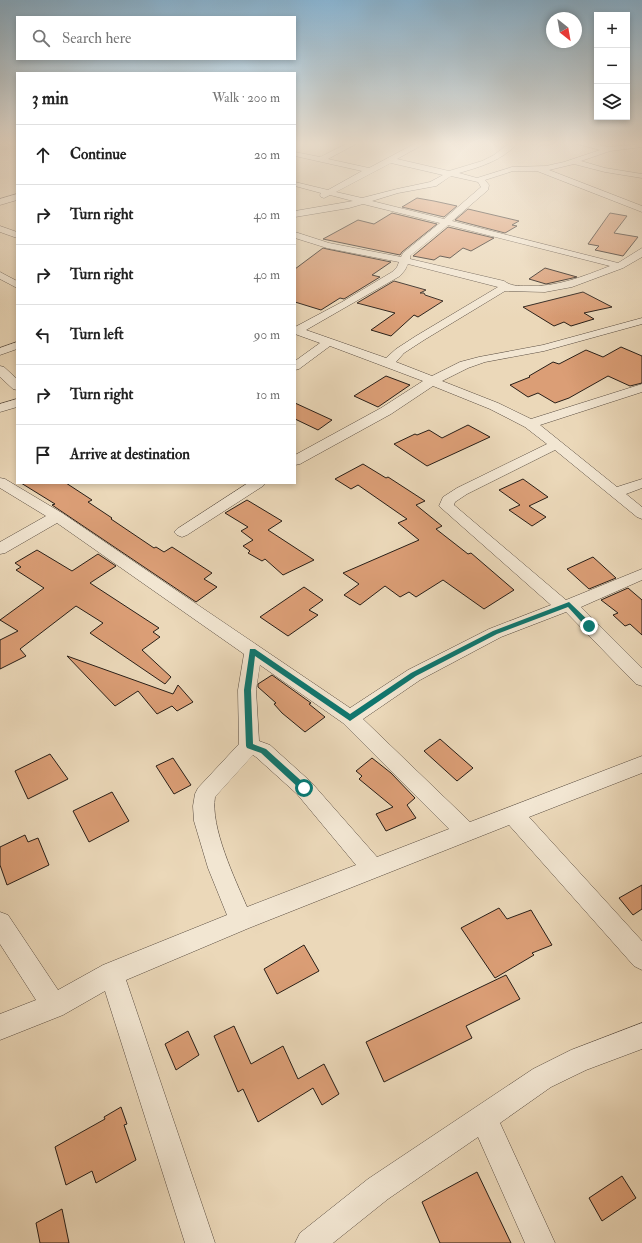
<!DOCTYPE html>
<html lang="en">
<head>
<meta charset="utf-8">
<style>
	:root { --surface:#fff; --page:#f2f2f2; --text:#222; --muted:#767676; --line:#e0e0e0 }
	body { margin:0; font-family:"IM FELL Double Pica",serif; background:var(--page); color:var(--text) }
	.controls { position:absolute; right:12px; top:12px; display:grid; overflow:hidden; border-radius:0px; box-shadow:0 2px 6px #0003 }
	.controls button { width:36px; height:36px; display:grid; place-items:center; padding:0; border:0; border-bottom:1px solid var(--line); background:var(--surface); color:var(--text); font:20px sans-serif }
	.compass { position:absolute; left:546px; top:12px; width:36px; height:36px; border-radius:50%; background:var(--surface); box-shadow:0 2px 6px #0003; rotate:149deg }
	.stop { position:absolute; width:12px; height:12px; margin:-9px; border:3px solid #0f766e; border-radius:50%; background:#fff }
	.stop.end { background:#0f766e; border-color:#fff; box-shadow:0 1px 4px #0008 }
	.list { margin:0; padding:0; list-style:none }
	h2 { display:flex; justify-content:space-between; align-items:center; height:52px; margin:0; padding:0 16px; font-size:17px }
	h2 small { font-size:13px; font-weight:400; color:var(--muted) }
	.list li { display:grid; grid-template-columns:26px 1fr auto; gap:12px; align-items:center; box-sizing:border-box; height:60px; padding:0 16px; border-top:1px solid var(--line) }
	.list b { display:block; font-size:15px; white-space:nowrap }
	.list em { font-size:13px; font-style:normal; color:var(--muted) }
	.icon { flex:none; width:22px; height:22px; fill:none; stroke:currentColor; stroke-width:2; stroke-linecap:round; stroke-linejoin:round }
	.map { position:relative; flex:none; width:642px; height:1243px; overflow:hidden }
	.search { position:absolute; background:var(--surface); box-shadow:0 2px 6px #0003; left:16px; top:16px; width:280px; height:44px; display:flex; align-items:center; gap:10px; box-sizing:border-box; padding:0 14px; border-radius:0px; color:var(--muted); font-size:15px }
	.panel { position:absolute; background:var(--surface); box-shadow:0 2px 6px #0003; left:16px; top:72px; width:280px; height:412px; border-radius:0px }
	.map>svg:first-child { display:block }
</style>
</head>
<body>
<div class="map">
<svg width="642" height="1243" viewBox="0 0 642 1243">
	<rect width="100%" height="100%" fill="#ebd8b9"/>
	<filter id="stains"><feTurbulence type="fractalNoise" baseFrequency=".005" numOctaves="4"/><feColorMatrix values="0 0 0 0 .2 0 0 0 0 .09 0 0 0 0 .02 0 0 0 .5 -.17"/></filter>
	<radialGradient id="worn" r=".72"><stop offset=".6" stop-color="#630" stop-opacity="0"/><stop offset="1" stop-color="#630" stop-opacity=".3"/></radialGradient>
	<!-- building -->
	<path fill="#db9e76" stroke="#281e17" d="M417 198 434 201 457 206 444 217 402 207Z
		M468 209 519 221 512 225 517 226 505 233 455 220Z
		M392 213 437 224 402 252 400 255 323 239 358 220 374 224Z
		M610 213 627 216 614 233 638 237 623 256 595 250 599 246 588 244Z
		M448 227 494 238 471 251 463 248 450 258 440 256 434 260 413 256Z
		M323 248 327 249 391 262 372 275 380 277 344 299 340 298 321 310 295 302V269Z
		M545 268 577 277 546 284 529 279Z
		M394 281 426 290 420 293H424L425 295 443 301 418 317 414 315 391 336 371 330 395 313 357 303Z
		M583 292 612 307 584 313 594 319 571 326 564 322 554 326 523 307Z
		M621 347 642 356V383L630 386 608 376 569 398 555 403 538 393 528 397 510 385 530 377 529 376 553 362 559 364 586 350 603 357Z
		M386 376 410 385 378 407 354 396Z
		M295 403 332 420 318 430 295 419Z
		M468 425 490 437 427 466 394 444 415 434 417 435 429 430 442 438Z
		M363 464 386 478 388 477 425 501 416 505 442 526 436 529 468 554 471 553 514 590 484 609 443 580 416 597 409 592 400 597 385 586 360 605 344 595 359 584 343 573 419 540 398 523 407 519 358 485 351 489 335 479Z
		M523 479 548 497 529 506 546 517 532 526 509 510 520 505 499 490Z
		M21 483H66L92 500 88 502 112 518 111 519 154 548 156 547 164 552 172 547 212 573 204 579 217 587 196 602 52 505 55 504Z
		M247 500 282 521 268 530 314 560 283 575 265 559 262 561 248 553 250 551 243 546 253 540 241 531 248 527 225 513Z
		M37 550 72 571 98 554 116 566 90 583 159 628 153 632 160 637 142 650 171 677 165 684 90 633 103 623 76 606 20 649 26 656 0 669V640L18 631 0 620 44 588 16 570 21 567 15 563Z
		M593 557 616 578 589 589 567 569Z
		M304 587 323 600 309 610 318 615 288 636 260 617Z
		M628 588 642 600V635L630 624 625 626 613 615 618 613 601 600Z
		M67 656 173 694 178 685 193 702 177 711 172 706 157 714 138 691 115 706Z
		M272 675 311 703 309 704 325 717 305 732 282 713 274 704 276 703 258 687V684Z
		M440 739 473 768 457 781 424 751Z
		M50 754 68 779 28 799 15 771Z
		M173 758 191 785 174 794 156 766Z
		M372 758 391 773 415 798 407 805 416 818 386 831 376 814 393 807 359 779 362 776 356 771Z
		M112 792 129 821 89 842 73 811Z
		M25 835 28 842 38 838 49 865 7 885 0 865V847Z
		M642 885V909L633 915 619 898Z
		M499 908 507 919 531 910 552 945 532 953 534 955 495 978 461 928Z
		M304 945 319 971 277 994 264 969Z
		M506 975 520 999 466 1026 472 1038 384 1082 366 1042Z
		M234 1026 251 1064 283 1046 298 1079 324 1064 339 1094 322 1105 313 1088 258 1122 243 1089 238 1092 214 1036Z
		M188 1031 199 1055 176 1070 165 1044Z
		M121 1107 127 1124 124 1125 136 1160 96 1183 92 1171 66 1185 55 1147 105 1119 104 1117Z
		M477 1172 511 1243H440L422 1202Z
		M622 1176 636 1198 602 1221 589 1198Z
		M62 1209 69 1243H40L36 1223Z"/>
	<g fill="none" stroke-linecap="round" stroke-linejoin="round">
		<defs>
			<path id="street" d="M346 144H356L328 159 369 168 414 144H424L397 159 449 171 482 161 494 155 508 144H517C501 161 480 167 459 173L477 178 512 167 546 166 564 162 600 150 577 144H594L609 147 642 144V147L610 151 581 161 605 168 642 174V178L605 172 574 164 549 170 642 206V212L537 171H513L485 180 489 185 488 190 452 221 618 263 642 248V257L623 268 572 287 545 292 505 291 424 340 404 353 396 362 432 376 460 362 479 357 543 345 642 318V324L544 351 485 362 468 368 442 381 498 403 531 419 642 384V392L540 425 617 487 642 479V488L626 494 642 507V519L637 517 555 450 467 494 455 502 454 505 566 600 642 569V580L581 607 642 668V686L636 684 566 612 501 637 420 680 363 719 470 822 642 756V773L529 817 642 941V970L634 966 509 825 249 928 126 980 215 1243H185L105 991 63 1015 0 1040V1014L36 1000 0 944V912L8 915 58 990 103 965 227 915 208 868 194 821 193 806 195 794 198 788 239 744 238 690 244 654 57 523 5 553 0 554V542L46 516 0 488V478L5 479 62 513 350 708 408 670 489 629 551 605 439 506 443 497 457 488 547 444 525 427 490 409 433 386 391 414 300 464 295 465V455L381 408 423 381 330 346 299 369 295 370V361L320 343 295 334V327L342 302 392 272 397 267 399 262 327 248 295 238V232L329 243 401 257 403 253 440 223 363 204 349 208 295 217V211L353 201 330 195 324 198 321 197 320 195 321 193 295 186V182L328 190 362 171 295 156V152L320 157ZM391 163 443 175 430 182 397 189 362 198 336 192ZM451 176 478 182 481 187 444 219 372 201 398 193 436 186ZM448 225 610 266C582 277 557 287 527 286 517 286 511 286 504 281L410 259V256ZM408 264 498 287 416 336 396 349 386 358 306 330 400 276 405 270ZM260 665 343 723 449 829 377 857 311 782 270 745 259 741 256 690ZM253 755 256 757 297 794 356 865 247 907C235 879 210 827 215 797Z
				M17 194V200L0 205V199Z
				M0 226 17 232V238L0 232Z
				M0 272 17 281V288L0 279Z
				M17 342V349L0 355V348Z
				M0 366 4 367 17 379V390L13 389 0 377Z
				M17 399V407L0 412V404Z
				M248 483H265L263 486 187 535 182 537 177 535 174 532 177 529Z
				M642 1023V1049L586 1070 551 1087 500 1123 555 1243H525L478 1137 388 1199 333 1243H295L300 1233 368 1179 533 1069 571 1050Z"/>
		</defs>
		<!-- street casing -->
		<use href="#street" stroke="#594c40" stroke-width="1"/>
		<!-- street -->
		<use href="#street" fill="#f2e6d2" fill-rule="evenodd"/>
	</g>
	<!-- sky -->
	<linearGradient id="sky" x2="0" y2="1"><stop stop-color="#89b6d5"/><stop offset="0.45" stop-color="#f6ede0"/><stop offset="1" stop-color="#f6ede0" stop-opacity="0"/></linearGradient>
	<rect width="642" height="318" fill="url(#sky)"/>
	<!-- route -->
	<path fill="#0f766e" d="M569 602 592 624V628H587L568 607 497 634 416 676 350 721 255 656 251 690 253 744 266 749 307 786V790H301L261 753 247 748 246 746 244 690 250 649H255L350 714 411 673 493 631Z"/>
	<rect width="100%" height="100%" filter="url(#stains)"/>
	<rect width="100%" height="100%" fill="url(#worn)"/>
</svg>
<div class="controls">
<button>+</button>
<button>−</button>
<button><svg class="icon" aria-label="layers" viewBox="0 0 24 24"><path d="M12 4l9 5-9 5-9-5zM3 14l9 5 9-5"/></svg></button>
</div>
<svg class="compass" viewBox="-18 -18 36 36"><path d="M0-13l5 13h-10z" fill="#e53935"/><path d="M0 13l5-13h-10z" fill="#767676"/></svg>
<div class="stop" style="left:304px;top:788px"></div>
<div class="stop end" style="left:589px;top:626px"></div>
<div class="search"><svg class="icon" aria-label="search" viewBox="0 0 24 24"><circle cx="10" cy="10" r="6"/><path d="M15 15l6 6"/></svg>Search here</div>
<section class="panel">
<h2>3 min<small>Walk · 200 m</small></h2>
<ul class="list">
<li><svg class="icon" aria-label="ahead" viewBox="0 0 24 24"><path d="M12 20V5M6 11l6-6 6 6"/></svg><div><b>Continue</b></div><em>20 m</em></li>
<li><svg class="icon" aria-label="right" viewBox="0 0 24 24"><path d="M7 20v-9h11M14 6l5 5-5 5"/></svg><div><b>Turn right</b></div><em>40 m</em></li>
<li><svg class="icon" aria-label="right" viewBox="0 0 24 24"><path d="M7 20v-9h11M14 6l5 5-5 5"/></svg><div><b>Turn right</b></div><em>40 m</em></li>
<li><svg class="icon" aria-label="left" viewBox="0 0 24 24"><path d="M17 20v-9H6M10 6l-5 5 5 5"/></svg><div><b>Turn left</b></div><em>90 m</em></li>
<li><svg class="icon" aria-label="right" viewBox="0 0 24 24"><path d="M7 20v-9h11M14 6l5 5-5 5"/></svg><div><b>Turn right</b></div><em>10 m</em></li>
<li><svg class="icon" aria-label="arrive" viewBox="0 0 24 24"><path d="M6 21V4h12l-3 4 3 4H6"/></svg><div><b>Arrive at destination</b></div></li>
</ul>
</section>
</div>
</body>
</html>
